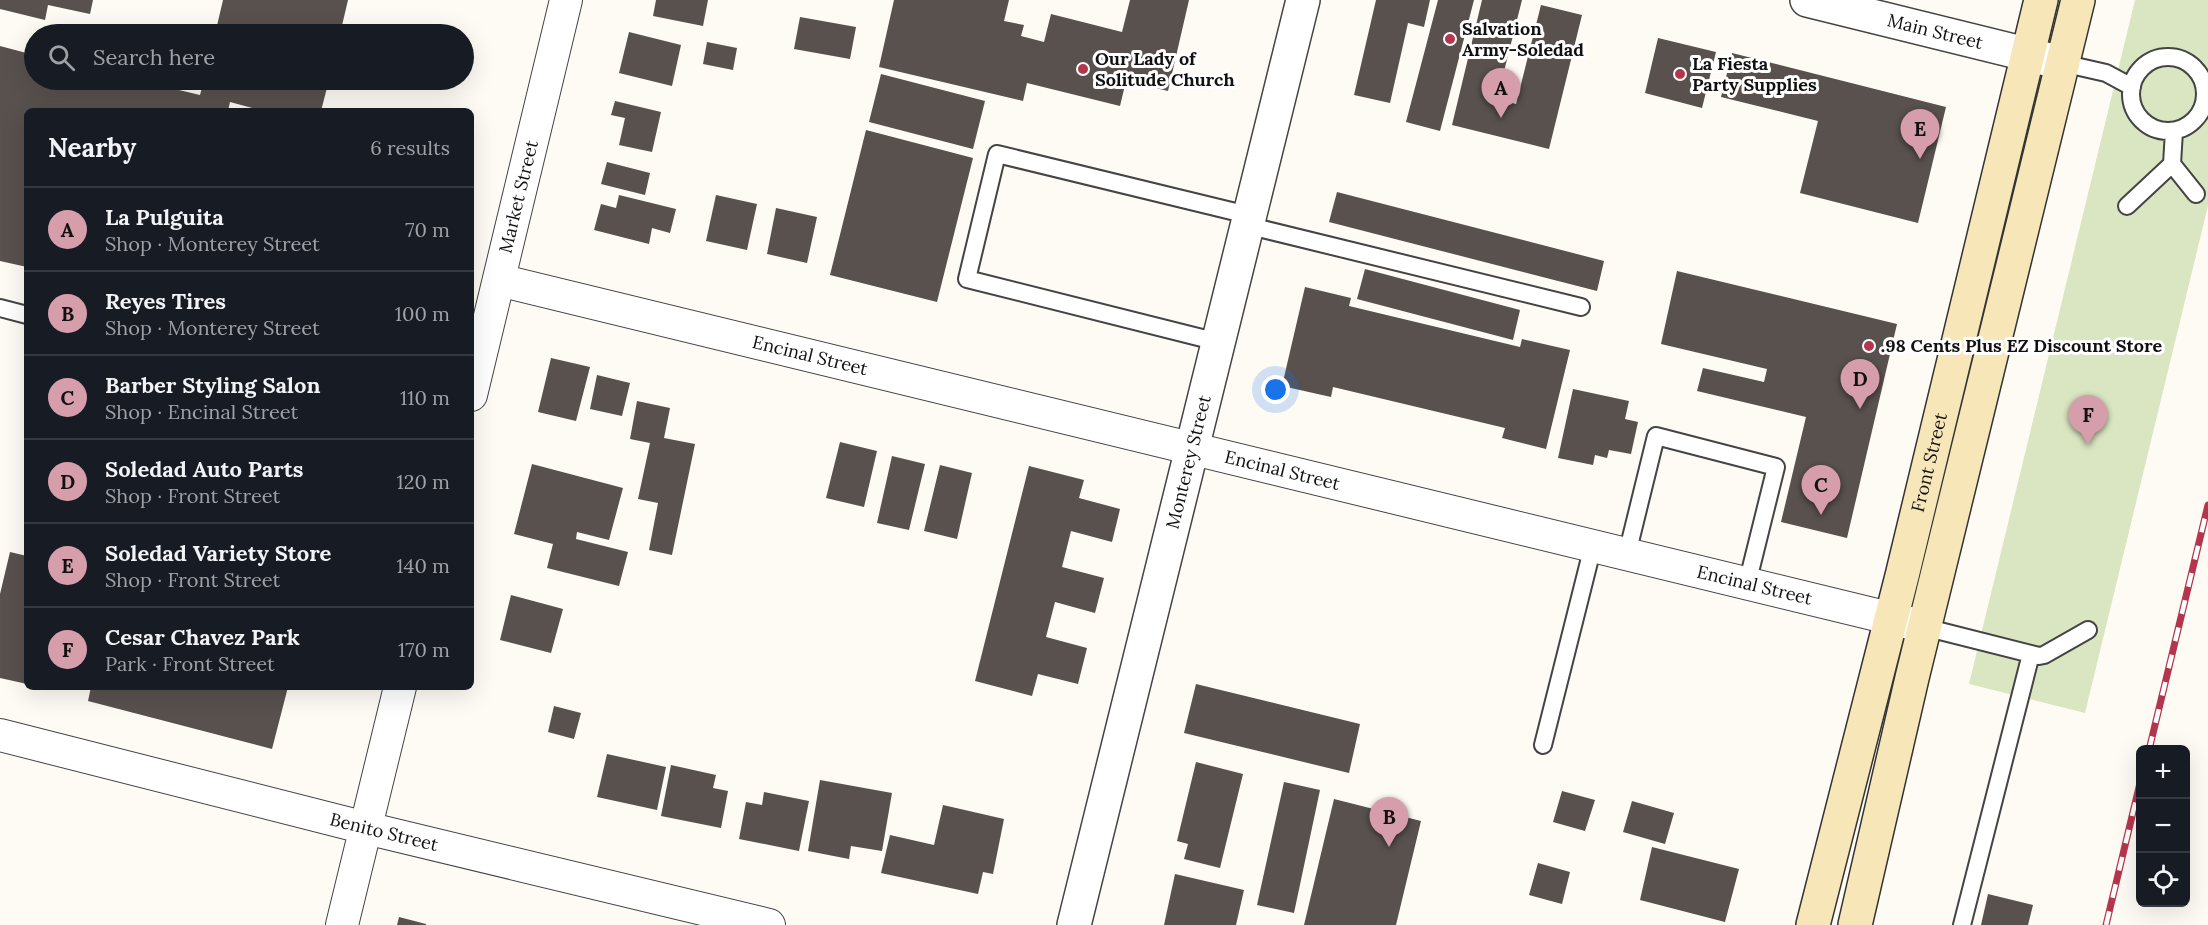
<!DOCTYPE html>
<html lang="en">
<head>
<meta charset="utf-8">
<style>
	:root { --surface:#171b24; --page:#242831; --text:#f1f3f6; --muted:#9ea1a6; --line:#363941; --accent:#d69eaa }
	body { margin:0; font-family:Lora,serif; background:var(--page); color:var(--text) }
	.controls { position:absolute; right:18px; bottom:18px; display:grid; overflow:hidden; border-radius:9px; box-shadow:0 6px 24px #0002 }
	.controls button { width:54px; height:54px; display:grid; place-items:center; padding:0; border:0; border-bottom:2px solid var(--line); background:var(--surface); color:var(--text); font:30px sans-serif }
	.you { position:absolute; left:1276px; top:390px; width:21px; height:21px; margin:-15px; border:4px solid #fff; border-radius:50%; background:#1a73e8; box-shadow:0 0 0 9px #1a73e833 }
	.badge { display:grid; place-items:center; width:39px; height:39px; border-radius:50%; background:var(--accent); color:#111; font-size:20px; font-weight:700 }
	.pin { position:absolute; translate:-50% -50px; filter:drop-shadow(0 2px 3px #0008) }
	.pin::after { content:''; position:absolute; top:32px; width:21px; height:18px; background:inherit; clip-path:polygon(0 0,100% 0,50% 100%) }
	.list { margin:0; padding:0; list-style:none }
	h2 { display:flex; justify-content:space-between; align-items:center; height:78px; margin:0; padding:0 24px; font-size:26px }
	h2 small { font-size:20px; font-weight:400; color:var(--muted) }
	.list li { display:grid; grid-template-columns:39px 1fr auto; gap:18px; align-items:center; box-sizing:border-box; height:84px; padding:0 24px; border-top:2px solid var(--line) }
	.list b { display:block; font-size:22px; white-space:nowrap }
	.list p { margin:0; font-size:20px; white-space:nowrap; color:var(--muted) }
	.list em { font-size:20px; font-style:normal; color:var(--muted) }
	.icon { flex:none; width:33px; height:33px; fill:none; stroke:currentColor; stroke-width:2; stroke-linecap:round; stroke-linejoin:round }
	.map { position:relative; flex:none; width:2208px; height:925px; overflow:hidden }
	.search { position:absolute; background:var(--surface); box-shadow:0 6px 24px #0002; left:24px; top:24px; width:450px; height:66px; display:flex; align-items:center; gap:15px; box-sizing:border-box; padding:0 21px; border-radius:33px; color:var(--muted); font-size:22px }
	.panel { position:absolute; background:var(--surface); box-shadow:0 6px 24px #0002; left:24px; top:108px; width:450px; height:582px; border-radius:9px }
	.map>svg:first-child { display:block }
</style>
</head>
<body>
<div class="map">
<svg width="2208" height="925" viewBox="0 0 2208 925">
	<rect width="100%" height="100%" fill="#fefbf5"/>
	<!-- green -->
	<path fill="#dae6c1" d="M2135 0H2208V206L2085 713 1969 684Z"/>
	<!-- building -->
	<path fill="#58514e" d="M0 0H93L90 14 48 5 45 20 0 9Z
		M223 0H348L340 34H215Z
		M656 0H708L703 26 653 16Z
		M894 0H1009L1004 21 1024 25 1021 36 1044 42 1051 14 1122 32 1130 0H1189L1168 91 1126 81 1120 106 1027 83 1023 101 879 67Z
		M1376 0H1430L1424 27 1408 23 1390 103 1354 95Z
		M1438 0H1474L1440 131 1406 122Z
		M1482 0H1522L1497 99 1516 104 1541 5 1582 15 1549 149 1452 125Z
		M800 17 856 27 850 59 794 49Z
		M629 32 681 45 672 86 619 73Z
		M1658 38 1716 52 1702 108 1645 93Z
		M707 42 737 48 733 70 703 64Z
		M0 46 34 55V80H137L200 95 204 80H329L321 111H263L230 102 228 111H27V267L0 261Z
		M1732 53 1946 107 1918 223 1800 193 1818 121 1721 97Z
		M881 74 985 101 973 149 869 122Z
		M615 101 661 112 652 152 619 145 625 118 611 115Z
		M866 130 973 158 937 302 830 275Z
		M607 162 650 173 645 195 601 184Z
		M1337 192 1604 261 1597 291 1329 222Z
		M619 195 676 209 670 233 652 228 649 244 594 230 601 204 616 208Z
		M716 195 757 204 747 250 706 241Z
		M776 208 817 217 807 263 767 254Z
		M1365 269 1520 310 1513 340 1357 299Z
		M1677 271 1897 324 1847 538 1781 522 1806 417 1697 391 1703 368 1764 382 1767 369 1661 344Z
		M1305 287 1351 298 1349 306 1520 347 1522 339 1570 350 1546 449 1502 438 1505 428 1333 387 1331 397 1282 386Z
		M551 358 590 367 576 421 538 412Z
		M597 375 630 383 622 416 590 409Z
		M1573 389 1629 401 1625 419 1638 422 1631 454 1609 450 1607 458 1595 455 1593 465 1558 458Z
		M637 401 670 408 664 438 695 444 672 555 649 550 658 503 638 499 650 443 630 439Z
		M840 442 877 451 864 507 826 498Z
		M892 456 925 464 909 530 877 523Z
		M532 464 623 488 609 540 577 532 576 539 628 552 619 586 547 568 553 544 514 534Z
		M940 465 972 473 957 539 924 531Z
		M1029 466 1084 480 1079 498 1120 509 1112 542 1071 531 1062 567 1104 578 1095 613 1055 602 1046 637 1087 648 1078 684 1038 674 1032 696 975 681Z
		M10 552 27 556V684L0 678V594Z
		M511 595 563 609 551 653 500 640Z
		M1196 684 1360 724 1349 773 1184 733Z
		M91 687H288L272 749 88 701Z
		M554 706 581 713 574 739 548 732Z
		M607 754 666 767 657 810 597 797Z
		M1196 762 1243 774 1220 868 1184 859 1188 844 1177 841Z
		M671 765 716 775 713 788 728 791 721 828 661 816Z
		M820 780 892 793 882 851 851 846 849 859 808 851Z
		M1284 782 1320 790 1294 913 1257 905Z
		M1562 791 1595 800 1585 831 1553 822Z
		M764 792 809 801 799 851 739 839 746 802 762 805Z
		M1334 799 1421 821 1396 925H1304Z
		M1632 801 1674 813 1665 844 1623 832Z
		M943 805 1004 819 993 874 983 872 978 894 881 873 890 835 934 845Z
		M1652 847 1739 869 1725 922 1640 900Z
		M1538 863 1570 872 1562 904 1529 895Z
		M1175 874 1244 890 1236 925H1164Z
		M1988 894 2033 905 2028 925H1981Z
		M399 917 426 924V925H397Z"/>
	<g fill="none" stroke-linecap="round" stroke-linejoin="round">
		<defs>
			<path id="service" d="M2131 94a37 37 0 1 1 74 0a37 37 0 1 1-74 0Z
				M2062 63 2106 73 2132 87
				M2172 164 2174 131
				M2127 206 2172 164 2196 194
				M1246 225 1581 307
				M0 308 27 315
				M1218 342 967 279 997 154 1248 215
				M1627 554 1656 436 1776 467 1747 584
				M1924 627 2039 656 2044 655 2088 630
				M1543 745 1593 546
				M1962 925 2031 654"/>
			<g id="minor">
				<path id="s1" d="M499 280 1918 625"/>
				<path id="s2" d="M471 395 566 0"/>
				<path id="s3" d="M0 735 366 828 769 925"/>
				<path d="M342 925 400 687"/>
			</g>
			<g id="tertiary">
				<path id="s4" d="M1807 0 2062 63"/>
				<path id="s5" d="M1074 925 1303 0"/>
			</g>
			<g id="secondary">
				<path id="s6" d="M1813 925 1902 576 2041 0"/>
				<path d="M1855 925 1912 678 2078 0"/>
			</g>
		</defs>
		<!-- service casing -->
		<use href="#service" stroke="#444" stroke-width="20"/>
		<!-- minor casing -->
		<use href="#minor" stroke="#444" stroke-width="34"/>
		<!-- tertiary casing -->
		<use href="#tertiary" stroke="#444" stroke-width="36"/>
		<!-- secondary casing -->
		<use href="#secondary" stroke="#333" stroke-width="36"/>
		<!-- service -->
		<use href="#service" stroke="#fff" stroke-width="16"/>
		<!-- minor -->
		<use href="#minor" stroke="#fff" stroke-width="32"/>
		<!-- tertiary -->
		<use href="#tertiary" stroke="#fff" stroke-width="33"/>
		<!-- secondary -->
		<use href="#secondary" stroke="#f7e6b7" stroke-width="33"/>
		<defs>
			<path id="rail" d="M2149 750 2208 505
				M2106 925 2140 783"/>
		</defs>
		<!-- rail casing -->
		<use href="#rail" stroke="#b4364e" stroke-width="7"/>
		<!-- rail -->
		<use href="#rail" stroke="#fff" stroke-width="4.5" stroke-dasharray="14" stroke-linecap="butt"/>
	</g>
	<!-- markers -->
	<g fill="#b4364e" stroke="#fff" stroke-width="2">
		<circle cx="1450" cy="39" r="6"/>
		<circle cx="1083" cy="69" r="6"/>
		<circle cx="1680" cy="74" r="6"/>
		<circle cx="1869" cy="346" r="6"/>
	</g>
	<g text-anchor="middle" stroke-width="6" stroke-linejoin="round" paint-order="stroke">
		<!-- poi labels -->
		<g font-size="18" font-weight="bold" fill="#111" stroke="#fff" text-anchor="start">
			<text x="1462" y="35">Salvation<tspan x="1462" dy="21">Army-Soledad</tspan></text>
			<text x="1095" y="65">Our Lady of<tspan x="1095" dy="21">Solitude Church</tspan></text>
			<text x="1692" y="70">La Fiesta<tspan x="1692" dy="21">Party Supplies</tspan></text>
			<text x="1881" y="352">.98 Cents Plus EZ Discount Store</text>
		</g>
		<!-- street labels -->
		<g font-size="18" fill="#111" stroke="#fff">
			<text dy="6" stroke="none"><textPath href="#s4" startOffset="132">Main Street</textPath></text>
			<text dy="6" stroke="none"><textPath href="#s2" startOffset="204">Market Street</textPath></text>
			<text dy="6" stroke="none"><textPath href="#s1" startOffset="320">Encinal Street</textPath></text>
			<text dy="6" stroke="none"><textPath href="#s5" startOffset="477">Monterey Street</textPath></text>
			<text dy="6" stroke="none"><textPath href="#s6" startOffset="477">Front Street</textPath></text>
			<text dy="6" stroke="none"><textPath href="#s1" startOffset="806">Encinal Street</textPath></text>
			<text dy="6" stroke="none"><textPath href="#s1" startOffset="1292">Encinal Street</textPath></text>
			<text dy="6" stroke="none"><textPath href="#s3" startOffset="396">Benito Street</textPath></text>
		</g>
	</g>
</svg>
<div class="controls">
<button>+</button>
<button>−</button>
<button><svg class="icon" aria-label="locate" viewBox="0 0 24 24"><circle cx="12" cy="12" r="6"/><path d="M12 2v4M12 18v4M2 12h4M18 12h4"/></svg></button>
</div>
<div class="you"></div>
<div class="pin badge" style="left:1501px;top:118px">A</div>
<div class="pin badge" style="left:1389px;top:847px">B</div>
<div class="pin badge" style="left:1821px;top:515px">C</div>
<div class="pin badge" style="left:1860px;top:409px">D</div>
<div class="pin badge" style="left:1920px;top:159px">E</div>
<div class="pin badge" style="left:2088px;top:445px">F</div>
<div class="search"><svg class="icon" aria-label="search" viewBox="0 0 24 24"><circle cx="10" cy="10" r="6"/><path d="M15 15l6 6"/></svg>Search here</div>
<section class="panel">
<h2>Nearby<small>6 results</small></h2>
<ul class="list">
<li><span class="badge">A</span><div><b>La Pulguita</b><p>Shop · Monterey Street</p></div><em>70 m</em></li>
<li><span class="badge">B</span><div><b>Reyes Tires</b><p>Shop · Monterey Street</p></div><em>100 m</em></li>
<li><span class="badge">C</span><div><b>Barber Styling Salon</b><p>Shop · Encinal Street</p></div><em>110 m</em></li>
<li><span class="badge">D</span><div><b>Soledad Auto Parts</b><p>Shop · Front Street</p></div><em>120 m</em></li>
<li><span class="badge">E</span><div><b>Soledad Variety Store</b><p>Shop · Front Street</p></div><em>140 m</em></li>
<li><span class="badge">F</span><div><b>Cesar Chavez Park</b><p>Park · Front Street</p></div><em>170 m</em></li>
</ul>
</section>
</div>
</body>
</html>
